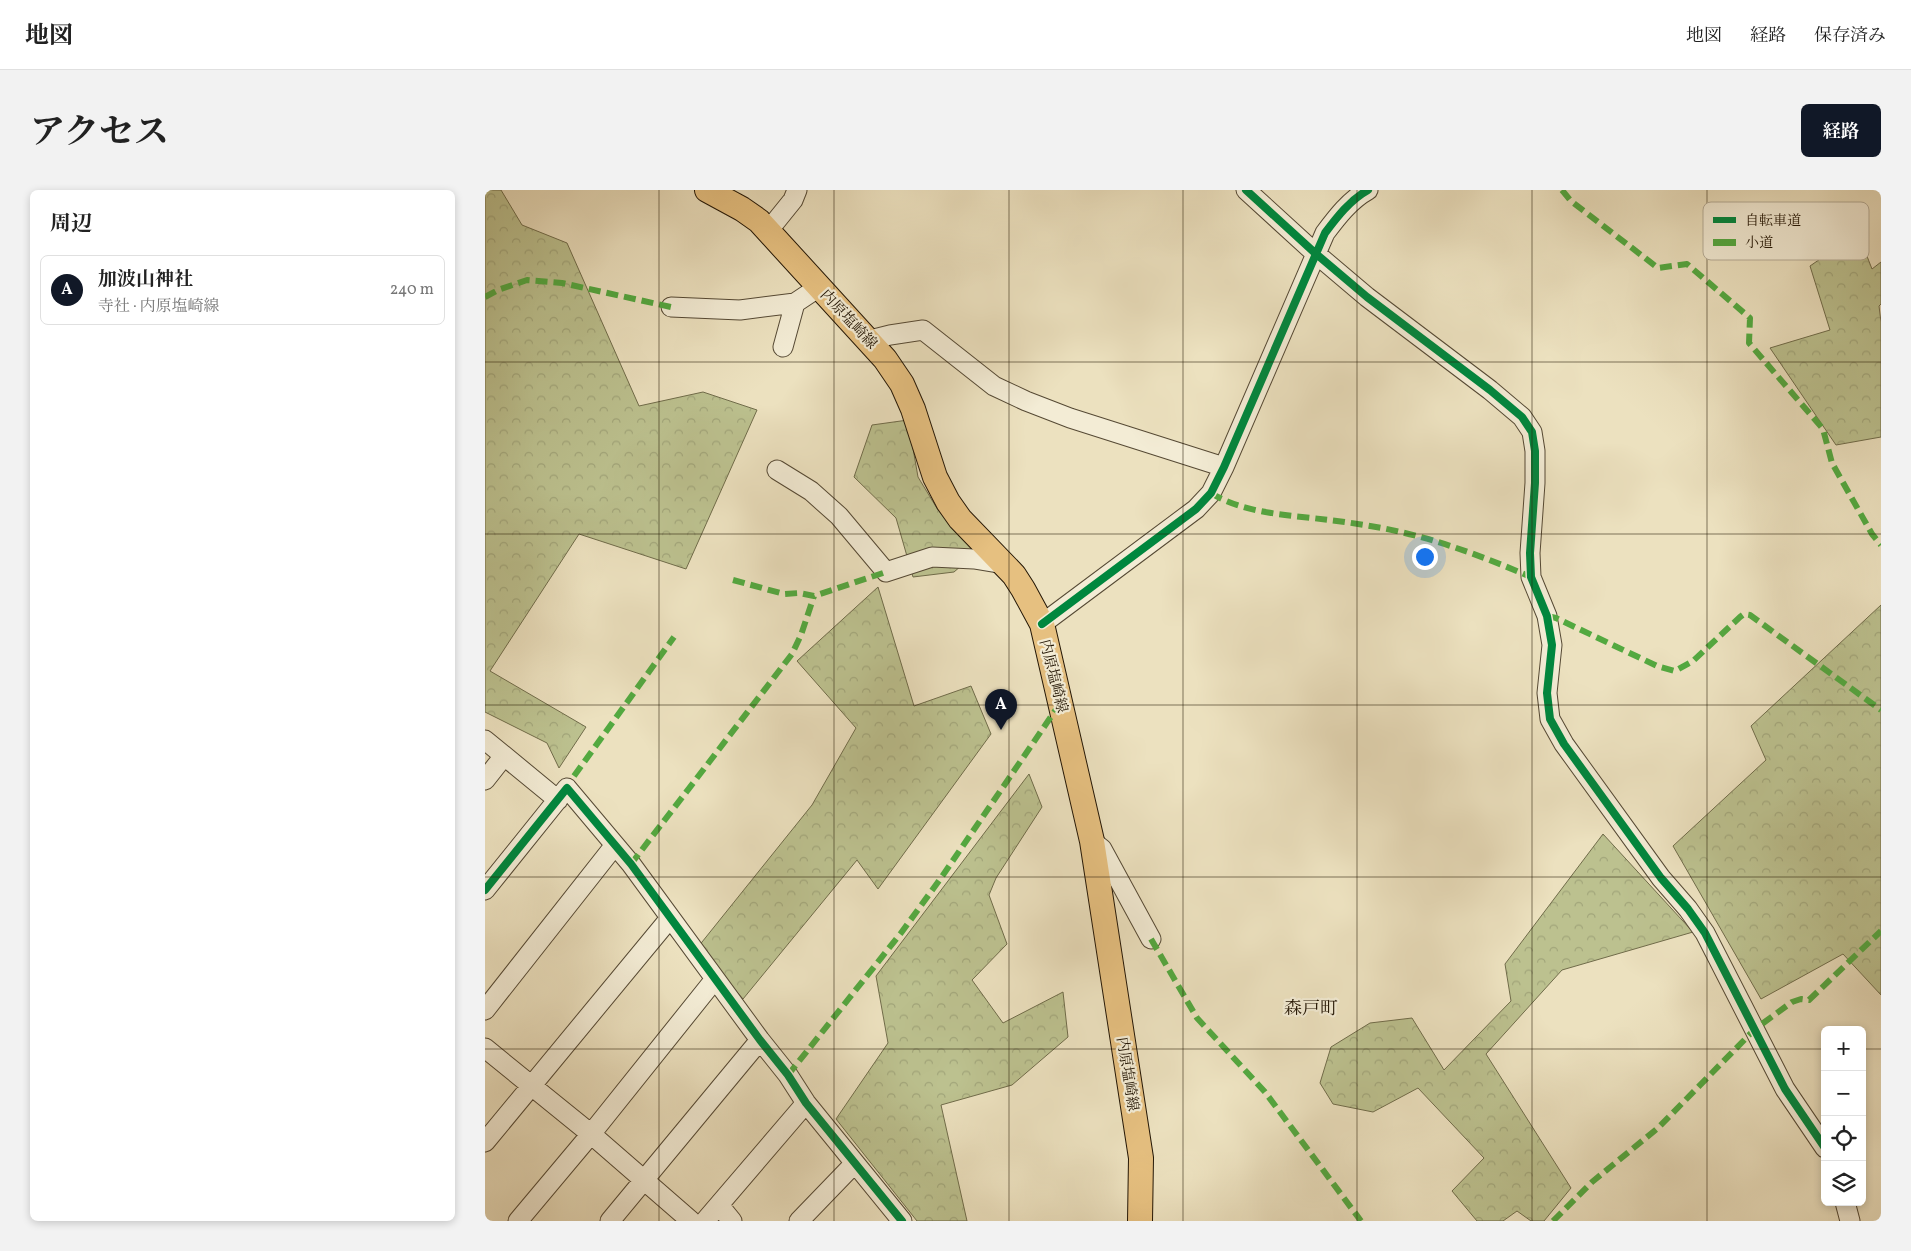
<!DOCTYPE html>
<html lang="ja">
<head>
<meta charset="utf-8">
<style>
	:root { --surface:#fff; --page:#f2f2f2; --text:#222; --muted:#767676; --line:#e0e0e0; --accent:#111827 }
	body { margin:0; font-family:Vollkorn,"Noto Serif JP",serif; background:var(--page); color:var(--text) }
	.controls { position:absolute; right:15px; bottom:15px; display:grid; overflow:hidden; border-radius:8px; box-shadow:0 2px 8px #0003 }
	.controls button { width:45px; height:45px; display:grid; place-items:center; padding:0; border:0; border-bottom:1px solid var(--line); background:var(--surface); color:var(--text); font:25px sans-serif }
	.you { position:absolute; left:939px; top:366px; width:18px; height:18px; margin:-12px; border:4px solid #fff; border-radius:50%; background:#1a73e8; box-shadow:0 0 0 8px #1a73e833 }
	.badge { display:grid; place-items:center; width:32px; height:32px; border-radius:50%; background:var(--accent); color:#fff; font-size:16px; font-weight:700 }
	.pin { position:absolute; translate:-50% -41px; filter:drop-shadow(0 1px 2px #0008) }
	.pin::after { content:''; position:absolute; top:26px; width:18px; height:15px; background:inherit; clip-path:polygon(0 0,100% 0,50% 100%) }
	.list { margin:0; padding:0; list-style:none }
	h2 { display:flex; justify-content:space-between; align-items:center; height:65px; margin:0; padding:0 20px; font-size:21px }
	h2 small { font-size:16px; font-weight:400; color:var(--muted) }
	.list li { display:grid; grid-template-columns:32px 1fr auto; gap:15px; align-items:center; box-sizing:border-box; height:70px; margin:0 10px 10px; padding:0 10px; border:1px solid var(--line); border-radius:8px }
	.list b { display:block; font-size:19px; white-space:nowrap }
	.list p { margin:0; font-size:16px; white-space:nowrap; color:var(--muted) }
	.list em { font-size:16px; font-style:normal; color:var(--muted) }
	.icon { flex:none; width:28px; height:28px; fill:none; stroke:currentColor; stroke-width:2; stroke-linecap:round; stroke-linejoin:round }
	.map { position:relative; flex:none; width:1396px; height:1031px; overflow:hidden; border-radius:8px }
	header { display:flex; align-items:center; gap:30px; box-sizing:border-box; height:70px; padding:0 25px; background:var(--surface); border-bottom:1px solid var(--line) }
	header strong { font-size:24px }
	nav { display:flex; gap:28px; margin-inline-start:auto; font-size:18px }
	.intro { display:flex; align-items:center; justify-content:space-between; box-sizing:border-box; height:120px; padding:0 30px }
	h1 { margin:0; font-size:35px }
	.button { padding:12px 22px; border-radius:8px; background:var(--accent); color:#fff; font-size:18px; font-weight:700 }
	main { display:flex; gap:30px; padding:0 30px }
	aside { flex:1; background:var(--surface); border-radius:8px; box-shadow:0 2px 8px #0003 }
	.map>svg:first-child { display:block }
</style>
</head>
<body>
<header>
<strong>地図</strong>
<nav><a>地図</a><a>経路</a><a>保存済み</a></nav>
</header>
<div class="intro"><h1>アクセス</h1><a class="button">経路</a></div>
<main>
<aside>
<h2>周辺<small></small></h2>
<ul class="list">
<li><span class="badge">A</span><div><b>加波山神社</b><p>寺社 · 内原塩崎線</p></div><em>240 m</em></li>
</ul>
</aside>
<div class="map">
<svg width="1396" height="1031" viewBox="0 0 1396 1031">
	<defs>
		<pattern id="forest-crowns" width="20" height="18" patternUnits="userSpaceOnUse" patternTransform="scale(1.25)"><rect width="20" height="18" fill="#bcc18f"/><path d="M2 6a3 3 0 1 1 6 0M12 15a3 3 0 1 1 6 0" fill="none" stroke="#a1a57a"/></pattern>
	</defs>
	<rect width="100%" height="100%" fill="#ece1bf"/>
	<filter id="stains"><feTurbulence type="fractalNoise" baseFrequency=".004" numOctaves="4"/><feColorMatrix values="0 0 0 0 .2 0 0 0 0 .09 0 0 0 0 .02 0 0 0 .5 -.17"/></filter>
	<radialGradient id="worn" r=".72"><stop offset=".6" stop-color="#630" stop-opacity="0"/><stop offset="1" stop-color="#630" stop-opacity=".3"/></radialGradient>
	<!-- forest -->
	<path fill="url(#forest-crowns)" stroke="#706c4a" d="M0 0H16L37 35 82 53 154 216 218 202 272 220 201 379 94 344 5 481 101 537 74 578 62 553 0 522Z
		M1373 43 1387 79 1396 72V114L1394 116 1396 132V247L1351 255 1285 158 1345 140 1325 76Z
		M423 230 433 287 453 320 491 363 469 382 428 387 411 328 369 287 387 235Z
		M393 397 429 516 486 496 506 544 393 699 372 670 258 809 213 757 327 615 371 538 312 471Z
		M1396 415V805L1358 764 1276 809 1188 656 1281 570 1266 536Z
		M544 584 557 617 511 688 504 705 522 754 487 790 518 833 578 802 583 847 527 895 456 915 482 1031H432L351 929 403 853 391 786Z
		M1118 644 1208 742 1077 780 1001 864 1086 998 1059 1031H1046L1032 1021 1018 1031H992L967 1001 999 968 933 898 888 922 848 914 835 893 846 857 885 833 927 828 959 880 1026 811 1020 774Z"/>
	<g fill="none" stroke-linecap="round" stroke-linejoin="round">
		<defs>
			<path id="minor" d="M761 0 830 63 882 107 1005 200 1037 227 1047 242 1050 261V293L1045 363 1046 387 1062 426 1067 455 1062 503 1065 529 1079 554 1176 688 1203 719 1220 743 1300 899 1340 958
				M283 41 308 10 312 0
				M186 117 255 120 310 113 334 97
				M385 150 405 145 438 140 509 196 541 211 585 228 739 277
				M298 157 310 113
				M292 280 326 301 354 326 401 382 447 367 489 369 519 374
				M557 434 711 319 726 303 739 277 840 43C852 27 865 10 883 0
				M0 550 73 610
				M0 590 19 566
				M607 651 617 659 666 749
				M0 700 82 598 146 674 275 850 303 885 321 913 417 1031
				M0 820 130 655
				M0 858 106 944 206 1031
				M0 952 185 728
				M1360 1012 1365 1031
				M234 1015 247 1031
				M33 1031 106 944 230 789
				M125 1031 275 850
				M220 1031 321 913
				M314 1031 370 973"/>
			<path id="major" d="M222 0 257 19 274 31 400 169 417 194 428 219 450 287 463 312 475 329 529 385 538 399 557 434 607 651 656 968 655 1031"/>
		</defs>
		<!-- minor casing -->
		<use href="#minor" stroke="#554934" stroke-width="21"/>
		<!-- major casing -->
		<use href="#major" stroke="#231605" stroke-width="26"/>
		<!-- minor -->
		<use href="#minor" stroke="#f3ecd5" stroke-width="19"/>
		<!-- major -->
		<use href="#major" stroke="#e6c080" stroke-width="24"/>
		<!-- quiet -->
		<path stroke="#53a940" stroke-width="6" stroke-dasharray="12 6" stroke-linecap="butt" d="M1077 0 1086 11 1173 78 1202 74 1265 128 1264 153 1338 239 1347 273 1387 344 1396 355
			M0 107 13 100 42 90 77 93 186 117
			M726 303C759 324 806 325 844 330 862 332 880 335 897 338 949 348 997 366 1046 387
			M248 390 299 404 314 403 329 406 401 382
			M1062 426 1071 428 1172 476 1190 481 1208 471 1255 427 1259 424 1265 425 1396 520
			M89 586 189 447
			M146 674 307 464 316 445 329 406
			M666 749 712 828 780 902 876 1031
			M303 885 416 743 456 688 576 512
			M1068 1031 1107 992 1173 938 1270 839 1307 812 1316 809 1324 810 1396 741"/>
		<defs>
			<path id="cycleway" d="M761 0 830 63 882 107 1005 200 1037 227 1047 242 1050 261V293L1045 363 1046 387 1062 426 1067 455 1062 503 1065 529 1079 554 1176 688 1203 719 1220 743 1300 899 1340 958
				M557 434 711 319 726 303 739 277 840 43C852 27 865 10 883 0
				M0 700 82 598 146 674 275 850 303 885 321 913 417 1031"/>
		</defs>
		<!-- cycleway casing -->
		<use href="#cycleway" stroke="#f3ecd5" stroke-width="11"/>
		<!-- cycleway -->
		<use href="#cycleway" stroke="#00873e" stroke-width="8"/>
	</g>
	<!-- grid -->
	<path fill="none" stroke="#231605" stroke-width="1" stroke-opacity="0.55" d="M174 0V1031M349 0V1031M524 0V1031M698 0V1031M872 0V1031M1047 0V1031M1222 0V1031M0 172H1396M0 344H1396M0 515H1396M0 687H1396M0 859H1340M1377 859H1396"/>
	<g text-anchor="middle" stroke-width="4.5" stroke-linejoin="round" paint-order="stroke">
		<!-- street labels -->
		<g font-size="15" fill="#231605" stroke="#f3ecd5">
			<text transform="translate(364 129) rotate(47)" y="5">内原塩崎線</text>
			<text transform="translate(569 486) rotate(76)" y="5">内原塩崎線</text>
			<text transform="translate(643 884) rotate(81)" y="5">内原塩崎線</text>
		</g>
		<!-- quarter labels -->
		<g font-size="18" fill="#231605" stroke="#f3ecd5">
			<text x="826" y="824">森戸町</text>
		</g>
	</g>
	<!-- legend -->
	<rect x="1218" y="12" width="166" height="58" rx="8" fill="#f3ecd5" stroke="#b5ac97" stroke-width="1"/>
	<rect x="1228" y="27" width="23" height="6" fill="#00873e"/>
	<rect x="1228" y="49" width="23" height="7" fill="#53a940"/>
	<g font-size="14" fill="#231605">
		<text x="1260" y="35">自転車道</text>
		<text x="1260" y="57">小道</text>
	</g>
	<rect width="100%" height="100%" filter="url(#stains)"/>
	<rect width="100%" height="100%" fill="url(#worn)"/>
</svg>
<div class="controls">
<button>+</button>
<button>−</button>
<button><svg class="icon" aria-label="locate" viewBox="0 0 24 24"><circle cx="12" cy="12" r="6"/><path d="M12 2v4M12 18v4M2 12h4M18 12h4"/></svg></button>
<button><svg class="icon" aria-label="layers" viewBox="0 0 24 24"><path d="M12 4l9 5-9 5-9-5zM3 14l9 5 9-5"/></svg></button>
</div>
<div class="you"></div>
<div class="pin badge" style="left:516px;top:540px">A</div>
</div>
</main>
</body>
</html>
